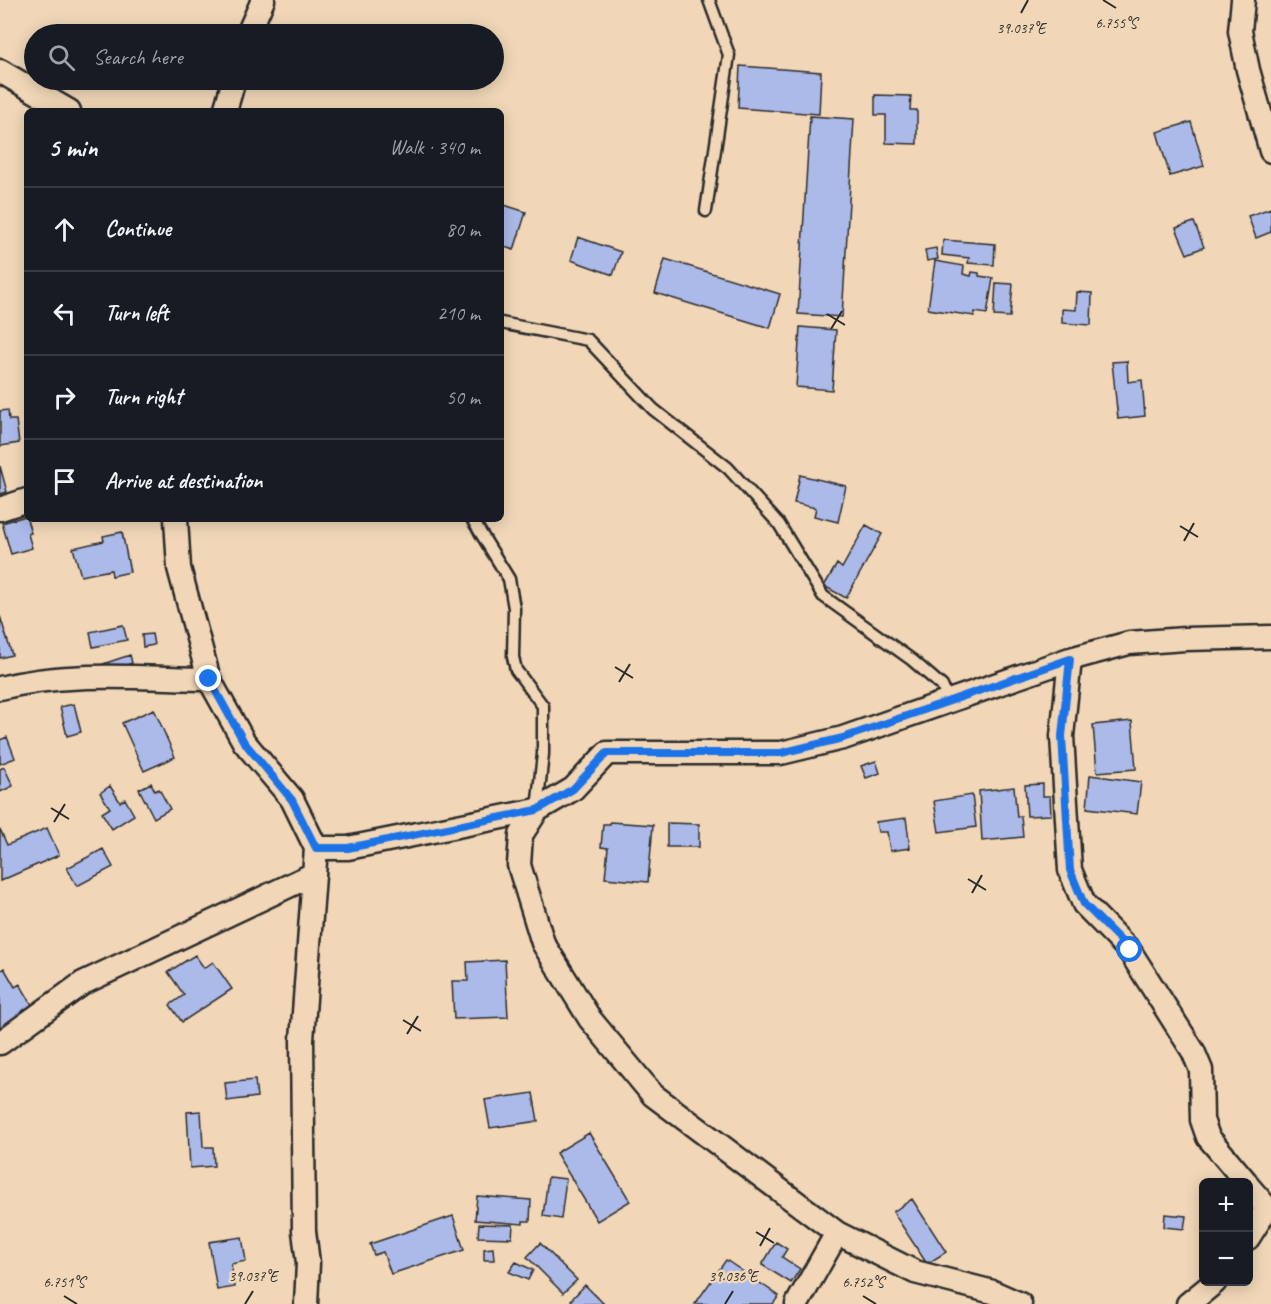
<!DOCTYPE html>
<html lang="en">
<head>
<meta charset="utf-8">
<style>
	:root { --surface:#171b24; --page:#242831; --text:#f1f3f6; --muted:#9ea1a6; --line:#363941 }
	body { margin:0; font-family:Caveat,sans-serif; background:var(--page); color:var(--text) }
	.controls { position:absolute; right:18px; bottom:18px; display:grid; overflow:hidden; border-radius:9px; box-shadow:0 3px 15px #0003 }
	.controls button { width:54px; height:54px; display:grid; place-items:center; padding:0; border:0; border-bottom:2px solid var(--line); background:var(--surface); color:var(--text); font:30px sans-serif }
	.stop { position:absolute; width:18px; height:18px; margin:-14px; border:4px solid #1a73e8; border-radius:50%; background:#fff }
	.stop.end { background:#1a73e8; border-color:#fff; box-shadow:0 2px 6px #0008 }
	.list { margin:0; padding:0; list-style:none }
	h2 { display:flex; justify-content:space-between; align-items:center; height:78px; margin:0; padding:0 24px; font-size:26px }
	h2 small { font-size:20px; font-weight:400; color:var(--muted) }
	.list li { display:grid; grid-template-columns:39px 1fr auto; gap:18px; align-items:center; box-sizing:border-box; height:84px; padding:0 24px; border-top:2px solid var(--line) }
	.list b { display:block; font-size:22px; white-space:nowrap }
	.list em { font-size:20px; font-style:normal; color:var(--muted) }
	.icon { flex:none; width:33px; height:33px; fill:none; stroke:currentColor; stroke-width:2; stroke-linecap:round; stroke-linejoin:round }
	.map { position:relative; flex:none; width:1271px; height:1304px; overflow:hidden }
	.search { position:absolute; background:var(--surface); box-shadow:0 3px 15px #0003; left:24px; top:24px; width:480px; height:66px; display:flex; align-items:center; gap:15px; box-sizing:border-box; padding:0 21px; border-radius:33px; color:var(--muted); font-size:22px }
	.panel { position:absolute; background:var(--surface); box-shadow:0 3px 15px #0003; left:24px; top:108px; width:480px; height:414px; border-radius:9px }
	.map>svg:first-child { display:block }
</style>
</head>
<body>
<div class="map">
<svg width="1271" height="1304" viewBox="0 0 1271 1304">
	<rect width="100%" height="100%" fill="#f1d7b8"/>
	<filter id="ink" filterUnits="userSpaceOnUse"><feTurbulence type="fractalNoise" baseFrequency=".0167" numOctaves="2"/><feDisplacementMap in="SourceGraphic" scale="12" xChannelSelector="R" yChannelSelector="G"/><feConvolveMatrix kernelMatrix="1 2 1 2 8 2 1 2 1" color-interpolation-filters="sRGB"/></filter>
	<g filter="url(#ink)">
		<!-- building -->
		<path fill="#acbaea" stroke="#2b2b2b" stroke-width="1.5" d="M740 66 821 72 819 114 738 108Z
			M875 95 911 96 910 110H917V144L886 143V115H875Z
			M810 116 854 119 842 317 798 314Z
			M1191 122 1204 166 1170 176 1157 132Z
			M501 204 526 212 514 250 501 246Z
			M1271 208V232L1256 238 1248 216Z
			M1194 222 1204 247 1187 254 1176 228Z
			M578 237 621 252 613 275 571 260Z
			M943 240 995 244 994 265 968 263 969 258 942 255Z
			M936 248 938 259 927 261 925 250Z
			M665 259 780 294 770 328 655 293Z
			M935 261 964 266 963 274 971 276 972 272 979 273V276L993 278 987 314 975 312 974 316 928 309Z
			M996 283 1013 284 1010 317 994 316Z
			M1077 292 1092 293 1091 325 1062 323V309L1076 310Z
			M800 327 836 330 832 390 796 387Z
			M1127 361 1128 382 1142 380 1145 416 1118 419 1112 362Z
			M8 410 9 420H16L19 443 0 446V411Z
			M0 466 7 492 0 494Z
			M800 475 846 486 838 522 814 516 816 508 794 503Z
			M26 516 31 533 28 534 32 548 11 554 2 523Z
			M866 525 882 534 846 598 824 586 837 564 842 568Z
			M122 532 130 572 112 576 111 570 81 576 73 548 104 541 103 536Z
			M0 616 12 655 0 658Z
			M123 625 127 640 93 647 90 632Z
			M152 634 154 645 143 647 142 635Z
			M130 655 132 663 106 672 103 664Z
			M74 704 81 732 67 736 60 707Z
			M154 709 175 757 144 771 122 723Z
			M1132 721 1136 769 1097 772 1093 725Z
			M7 737 15 758 0 764V740Z
			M876 761 880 773 866 778 861 766Z
			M4 767 13 786 0 792V769Z
			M1090 775 1141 782 1137 814 1087 808Z
			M151 783 155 791 159 789 170 809 154 818 139 789Z
			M1043 784V796H1050L1051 815 1027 816 1025 785Z
			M110 786 120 802 125 799 134 815 112 829 102 813 110 808 100 793Z
			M1014 787 1017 817 1021 816 1023 837 982 841 979 791Z
			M972 795 976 827 939 832 934 801Z
			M906 818 910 848 890 851 887 832H878L876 822Z
			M610 822 653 825 648 882 605 878 608 848 601 847 603 824H610Z
			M667 823 699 824V847H667Z
			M47 828 59 855 0 881V829L7 845Z
			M103 849 113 867 77 886 67 868Z
			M195 955 204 968 213 962 232 989 182 1022 170 1005 184 995 168 972Z
			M505 960 508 1017 454 1019 452 981H468L467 962Z
			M4 968 15 987 20 984 34 1008 0 1028V971Z
			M255 1080 257 1097 227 1101 225 1083Z
			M533 1093 538 1121 490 1128 485 1100Z
			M201 1111 203 1147H213L214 1166 190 1168 187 1112Z
			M589 1133 630 1201 597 1221 556 1153Z
			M548 1177 566 1179 561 1219 543 1216Z
			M477 1196 531 1200 530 1221H523V1224L475 1220Z
			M912 1199 946 1252 927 1264 893 1212Z
			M1165 1214 1186 1216 1184 1229 1164 1227Z
			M453 1216 464 1250 391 1274 383 1252 374 1255 370 1244Z
			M479 1224 513 1225 512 1238 478 1237Z
			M242 1237 246 1261 231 1264 235 1287 217 1290 209 1242Z
			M776 1242 787 1249 782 1257 800 1269 791 1283 762 1265Z
			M540 1243 577 1280 563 1293 527 1257Z
			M493 1248 494 1260H484V1249Z
			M726 1260 779 1296 773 1304H695Z
			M516 1262 533 1270 528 1280 509 1272Z
			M585 1285 604 1304H575L571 1300Z"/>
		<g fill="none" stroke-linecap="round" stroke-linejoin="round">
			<defs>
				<path id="lane" d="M706 211 729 55 709 0
					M501 323 588 340 653 409 728 468 779 524 823 596 912 660 942 686 949 702
					M472 519 509 579 514 608 513 657 516 670 543 706V754L537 809"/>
				<path id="street" d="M1243 0 1240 31 1248 70 1271 151
					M248 34 263 0
					M0 71 69 111
					M225 111 234 80
					M0 509 27 500
					M176 519 179 568 209 679 244 742 292 799 316 848 302 1040 304 1231 308 1263 306 1304
					M1070 659 1062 736 1070 870 1084 904 1129 950 1193 1051 1201 1070 1202 1120 1208 1137 1246 1182
					M0 688C67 671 140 678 209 679
					M537 810 521 835 519 865 543 943 590 1019 653 1095 837 1233 915 1272 993 1292 1020 1304
					M316 848H348L537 810 573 789 607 753H781L843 738 1070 659 1129 643 1185 639 1271 637
					M0 1043 83 983 314 874
					M1248 1186 1267 1208 1248 1238
					M797 1304 837 1233
					M1188 1304 1215 1282"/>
			</defs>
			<!-- lane casing -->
			<use href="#lane" stroke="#2b2b2b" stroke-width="15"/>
			<!-- street casing -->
			<use href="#street" stroke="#2b2b2b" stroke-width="27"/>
			<!-- lane -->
			<use href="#lane" stroke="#f1d7b8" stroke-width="10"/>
			<!-- street -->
			<use href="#street" stroke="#f1d7b8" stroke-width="22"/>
		</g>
	</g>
	<g fill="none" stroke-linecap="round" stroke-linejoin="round" filter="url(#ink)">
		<!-- route -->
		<path stroke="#1a73e8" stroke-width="8" d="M209 679 244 742 292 800 316 848H348L537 810 573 789 607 753H781L843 738 1070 659 1062 736 1070 870 1084 904 1130 950"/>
	</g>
	<!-- ticks -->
	<path fill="none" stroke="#2b2b2b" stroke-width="2" d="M1103 0 1116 8M1021 13 1028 0M827 314 845 325M831 329 842 311M1180 526 1198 537M1184 541 1194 523M615 667 633 678M619 682 630 664M51 808 69 819M54 822 65 804M968 879 986 890M972 893 982 875M403 1020 421 1031M407 1034 418 1016M756 1232 774 1243M760 1246 770 1228M64 1296 77 1304M863 1296 876 1304M245 1304 253 1291M725 1304 733 1291"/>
	<g font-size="15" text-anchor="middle" fill="#2b2b2b" stroke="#f1d7b8" stroke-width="5" stroke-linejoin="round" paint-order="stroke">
		<text x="1116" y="28">6.755°S</text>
		<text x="1021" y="33">39.037°E</text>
		<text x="253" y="1281">39.037°E</text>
		<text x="733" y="1281">39.036°E</text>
		<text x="64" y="1287">6.751°S</text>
		<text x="863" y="1287">6.752°S</text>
	</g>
</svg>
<div class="controls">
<button>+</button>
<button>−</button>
</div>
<div class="stop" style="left:1130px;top:950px"></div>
<div class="stop end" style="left:209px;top:679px"></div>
<div class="search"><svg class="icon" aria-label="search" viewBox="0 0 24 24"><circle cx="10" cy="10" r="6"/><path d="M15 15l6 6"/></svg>Search here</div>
<section class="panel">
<h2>5 min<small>Walk · 340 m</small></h2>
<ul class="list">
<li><svg class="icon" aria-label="ahead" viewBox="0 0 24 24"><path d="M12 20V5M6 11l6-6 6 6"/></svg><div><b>Continue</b></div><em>80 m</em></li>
<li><svg class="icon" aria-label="left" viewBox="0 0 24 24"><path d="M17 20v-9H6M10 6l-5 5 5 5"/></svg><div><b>Turn left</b></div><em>210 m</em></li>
<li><svg class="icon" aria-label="right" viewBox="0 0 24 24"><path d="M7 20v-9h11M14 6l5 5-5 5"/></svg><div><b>Turn right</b></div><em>50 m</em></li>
<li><svg class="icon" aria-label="arrive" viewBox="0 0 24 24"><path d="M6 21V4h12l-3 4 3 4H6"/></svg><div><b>Arrive at destination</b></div></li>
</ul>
</section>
</div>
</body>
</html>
